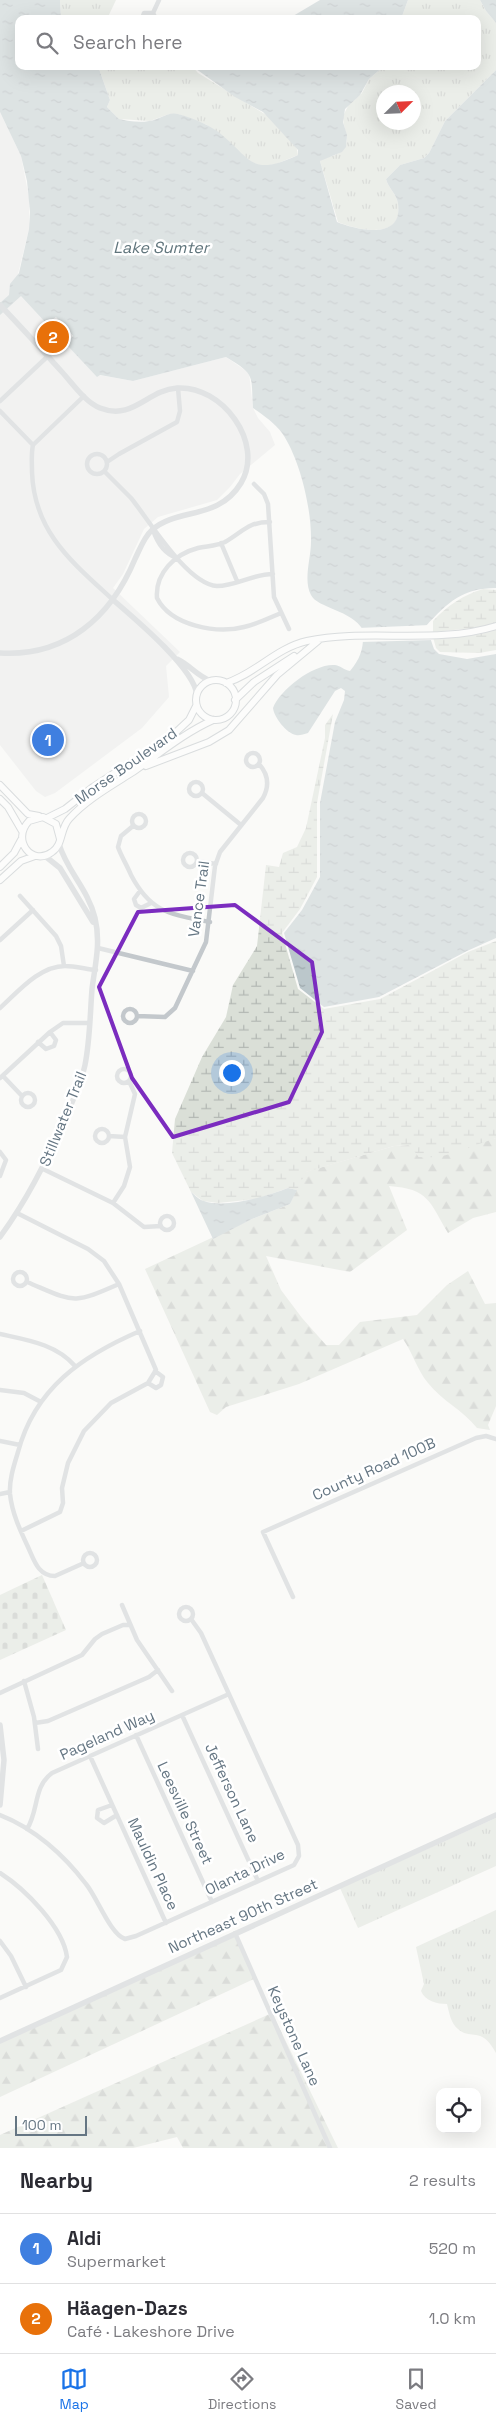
<!DOCTYPE html>
<html lang="en">
<head>
<meta charset="utf-8">
<style>
	:root { --surface:#fff; --page:#f7f7f7; --text:#2b2b33; --muted:#7c7c81; --line:#e1e1e2; --accent:#1a73e8 }
	body { margin:0; font-family:"Space Grotesk",sans-serif; background:var(--page); color:var(--text) }
	.controls { position:absolute; right:15px; bottom:15px; display:grid; overflow:hidden; border-radius:10px; box-shadow:0 5px 20px #0002 }
	.controls button { width:45px; height:45px; display:grid; place-items:center; padding:0; border:0; border-bottom:1px solid var(--line); background:var(--surface); color:var(--text); font:25px sans-serif }
	.compass { position:absolute; left:376px; top:85px; width:45px; height:45px; border-radius:50%; background:var(--surface); box-shadow:0 5px 20px #0002; rotate:66deg }
	.scale { position:absolute; left:15px; bottom:12px; width:72px; box-sizing:border-box; padding-left:5px; border:2px solid #657683; border-top:0; font-size:14px; line-height:18px; white-space:nowrap; color:#657683; -webkit-text-stroke:4px #fff; paint-order:stroke }
	.you { position:absolute; left:231px; top:1072px; width:18px; height:18px; margin:-12px; border:4px solid #fff; border-radius:50%; background:#1a73e8; box-shadow:0 0 0 8px #1a73e833 }
	.badge { display:grid; place-items:center; width:32px; height:32px; border-radius:50%; background:var(--accent); color:#fff; font-size:16px; font-weight:700 }
	.pin { position:absolute; translate:-50% -50%; border:2px solid #fff; box-shadow:0 1px 5px #0006 }
	.list { margin:0; padding:0; list-style:none }
	h2 { display:flex; justify-content:space-between; align-items:center; height:65px; margin:0; padding:0 20px; font-size:21px }
	h2 small { font-size:16px; font-weight:400; color:var(--muted) }
	.list li { display:grid; grid-template-columns:32px 1fr auto; gap:15px; align-items:center; box-sizing:border-box; height:70px; padding:0 20px; border-top:1px solid var(--line) }
	.list b { display:block; font-size:19px; white-space:nowrap }
	.list p { margin:0; font-size:16px; white-space:nowrap; color:var(--muted) }
	.list em { font-size:16px; font-style:normal; color:var(--muted) }
	.icon { flex:none; width:28px; height:28px; fill:none; stroke:currentColor; stroke-width:2; stroke-linecap:round; stroke-linejoin:round }
	.map { position:relative; flex:none; width:496px; height:2148px; overflow:hidden }
	.search { position:absolute; background:var(--surface); box-shadow:0 5px 20px #0002; left:15px; right:15px; top:15px; height:55px; display:flex; align-items:center; gap:12px; box-sizing:border-box; padding:0 18px; border-radius:10px; color:var(--muted); font-size:19px }
	.sheet { height:205px; background:var(--surface) }
	nav { display:flex; justify-content:space-around; align-items:center; box-sizing:border-box; height:70px; border-top:1px solid var(--line); background:var(--surface); font-size:14px; color:var(--muted) }
	nav a { display:grid; justify-items:center; gap:2px }
	nav .on { color:var(--accent) }
	.map>svg:first-child { display:block }
</style>
</head>
<body>
<div class="map">
<svg width="496" height="2148" viewBox="0 0 496 2148">
	<defs>
		<pattern id="grass-tufts" width="24" height="20" patternUnits="userSpaceOnUse" patternTransform="scale(1.25)"><rect width="24" height="20" fill="#dadfd7"/><path d="M3 7l-1-3M5 7V3M7 7l1-3M15 17l-1-3M17 17v-4M19 17l1-3" fill="none" stroke="#b4b9b4"/></pattern>
		<pattern id="forest-firs" width="22" height="20" patternUnits="userSpaceOnUse" patternTransform="scale(1.25)"><rect width="22" height="20" fill="#dadfd7"/><path d="M5 1l3.5 6h-7zM16 11l3.5 6h-7z" fill="#b4b9b4"/></pattern>
		<pattern id="wetland-marsh" width="20" height="14" patternUnits="userSpaceOnUse" patternTransform="scale(1.25)"><rect width="20" height="14" fill="#dadfd7"/><path d="M1 5h8M5 5V1M11 12h8M15 12V8" fill="none" stroke="#b4b9b4"/></pattern>
		<pattern id="cemetery-stones" width="16" height="16" patternUnits="userSpaceOnUse" patternTransform="scale(1.25)"><rect width="16" height="16" fill="#dadfd7"/><path d="M2 7V4a2 2 0 0 1 4 0v3zM10 15v-3a2 2 0 0 1 4 0v3z" fill="#b4b9b4"/></pattern>
		<pattern id="water-ripples" width="26" height="14" patternUnits="userSpaceOnUse" patternTransform="scale(1.25)"><rect width="26" height="14" fill="#bbc7cb"/><path d="M2 4q2-2 4 0t4 0M15 11q2-2 4 0t4 0" fill="none" stroke="#9ca6aa"/></pattern>
	</defs>
	<rect width="100%" height="100%" fill="#fafaf8"/>
	<!-- built -->
	<path fill="#e8e9e9" d="M0 112 21 156 29 198V229L17 278 47 324 56 316 73 337 66 343 92 371 99 375 133 381 226 357 249 373 253 408 258 418 270 432 275 445 240 474 230 487 217 500 158 517 144 529 123 574 113 588 180 652 166 666 169 697 142 728 55 793 45 797 36 791 0 745Z"/>
	<!-- grass -->
	<path fill="url(#grass-tufts)" fill-rule="evenodd" d="M60 0H116L107 19H61Z
		M408 0H480L486 11 496 23V70L445 121 429 153 424 158 400 165 386 179C388 188 397 194 398 204 404 241 357 230 338 222L320 161C324 157 329 157 335 155 355 147 343 131 343 116L349 104 362 93 369 79 384 66H477V19H401ZM384 92H414V122H384Z
		M98 66H192L198 73 268 116 296 145 298 155 276 164 262 166 250 162 207 125 178 114H169L150 121 119 119 107 107 110 100Z
		M496 1818V1866L358 1928 340 1888Z
		M496 1910V2053C481 2025 471 2041 458 2029 451 2024 449 2012 447 2004 437 2004 425 2001 421 1991L424 1984 416 1947Z"/>
	<!-- forest -->
	<path fill="url(#forest-firs)" d="M496 1138V1212L473 1218 448 1233C429 1201 429 1189 389 1186L407 1230 350 1272 266 1256 281 1290 302 1318 326 1345H339L360 1322 417 1315 447 1285 468 1271 485 1304 496 1303V1406L488 1425 490 1430 477 1428C463 1410 442 1401 428 1383 417 1370 413 1353 403 1339L299 1384 226 1407 217 1415 210 1412 145 1269 252 1219 290 1204 305 1172 394 1146 410 1145 419 1157Z
		M236 1935 256 1978 0 2097V2043Z
		M272 2013 338 2148H183L177 2137 133 2148H0V2135Z"/>
	<!-- wetland -->
	<path fill="url(#wetland-marsh)" d="M483 589 496 590V623L484 627 433 632V621C447 606 463 595 483 589Z
		M496 629V650L479 653 440 652 436 648 433 637 484 632Z
		M333 714 317 803V877L300 909 282 933 298 989 324 1009 380 999 468 952 496 941V1138C471 1146 446 1160 419 1157L409 1145 394 1146 306 1172 297 1190 288 1188 257 1199 218 1203 203 1201 191 1192 172 1153 175 1119 202 1057 226 1017 233 985 257 946 266 865 279 867 283 853 297 847 306 828 325 738V725Z"/>
	<!-- cemetery -->
	<path fill="url(#cemetery-stones)" d="M42 1575 66 1630 0 1660V1595Z"/>
	<!-- water -->
	<path fill="url(#water-ripples)" d="M0 0H60L61 19H19V66H98L110 100 107 107 119 119C128 121 139 123 149 121 159 120 168 111 178 114 192 118 205 123 217 131 252 158 249 178 298 155V150L263 112 235 97 192 66H384L369 79 360 95 345 109 343 122 347 135 346 147 342 152 320 161 337 222C357 230 403 241 398 204 397 194 388 188 386 179L400 165 424 158 429 153 445 121 496 70V588C463 588 448 602 426 626L434 649 439 654 467 659 496 654V938L467 951 379 997 324 1007 300 988 284 933 302 910 320 877V803L335 722 344 700 345 691 341 688 335 691 308 733C304 734 299 736 296 735 286 733 274 717 273 708 280 689 315 663 335 665 341 666 344 670 350 671 361 658 364 647 363 630 352 610 317 608 311 595 303 580 311 558 311 542 312 510 300 459 282 433 275 423 263 415 253 408 251 375 256 375 226 357L133 381 100 375 97 377 66 344 73 336 56 317 47 324 21 296 0 315V303L9 295 10 284 19 273 29 229 30 212 27 181 21 156 0 112Z
		M320 0H408L401 19H288Z
		M480 0H496V23L486 11Z
		M288 1188 297 1190 290 1204 252 1219 213 1239 191 1192C195 1195 199 1200 204 1201 226 1209 267 1196 288 1188Z"/>
	<!-- pier -->
	<path fill="#fafaf8" d="M430 625 429 629 433 640 361 642 358 628Z"/>
	<g fill="none" stroke-linecap="round" stroke-linejoin="round">
		<defs>
			<path id="secondary" d="M196 700a20 20 0 1 1 40 0a20 20 0 1 1-40 0Z
				M226 683C255 674 276 648 307 641 368 628 435 645 496 626
				M235 700 254 682 294 656
				M146 766 209 742 229 730 277 675 318 641
				M0 785 28 814 39 816
				M0 799 8 807 22 831
				M47 818 65 809 93 787 174 734 189 720 196 706
				M60 839 56 824 43 817 29 821C11 840 32 867 52 852 63 845 60 829 69 819 86 800 111 786 133 772 159 754 184 733 213 720
				M0 867 14 853 21 840
				M0 880 21 861 35 856"/>
		</defs>
		<!-- secondary casing -->
		<use href="#secondary" stroke="#b3babf" stroke-width="8"/>
		<!-- minor -->
		<path stroke="#c3c8cc" stroke-width="4.5" d="M153 13 159 0
			M142 19 144 13H153L156 19
			M84 396 33 445C31 454 32 463 32 472 34 532 72 562 112 599
			M0 401 48 356
			M0 411 33 445
			M87 464a10 10 0 1 1 20 0a10 10 0 1 1-20 0Z
			M107 462 119 454 177 422 180 411 178 388
			M104 471C113 480 122 489 131 498 149 520 187 584 217 586 236 586 253 574 273 574
			M254 484 264 494 268 504 274 597 289 629
			M270 522C247 522 243 532 225 542 217 546 207 546 198 548 175 554 155 573 157 598 171 626 217 634 244 627 257 624 269 618 281 613
			M153 530C157 542 165 554 177 558
			M221 543 237 581
			M246 760a7 7 0 1 1 14 0a7 7 0 1 1-14 0Z
			M189 789a7 7 0 1 1 14 0a7 7 0 1 1-14 0Z
			M202 793 241 825
			M132 821a7 7 0 1 1 14 0a7 7 0 1 1-14 0Z
			M133 826 121 836 118 847C121 856 127 865 131 875 151 913 170 914 210 922
			M183 860a7 7 0 1 1 14 0a7 7 0 1 1-14 0Z
			M197 861 216 864
			M140 891 134 899 136 905 141 908 151 903
			M20 896 56 936 61 946 64 966
			M0 940 33 910
			M98 948 193 971
			M0 1008C17 993 39 966 65 966 75 966 86 969 96 970
			M123 1016a7 7 0 1 1 14 0a7 7 0 1 1-14 0Z
			M137 1016 165 1017 175 1008 206 942 215 866 220 852 263 798C270 785 268 774 259 764
			M38 1042 46 1049 54 1046 56 1040 50 1032
			M117 1076a7 7 0 1 1 14 0a7 7 0 1 1-14 0Z
			M3 1076 22 1096
			M0 1078 50 1032 63 1023H89
			M21 1100a7 7 0 1 1 14 0a7 7 0 1 1-14 0Z
			M95 1136a7 7 0 1 1 14 0a7 7 0 1 1-14 0Z
			M109 1136 125 1137
			M0 1152 6 1160 0 1176
			M43 1169 113 1203 144 1227 161 1226
			M113 1203 124 1186 130 1167 125 1137 135 1094 129 1081
			M17 1213 88 1249 104 1261 119 1284 156 1370 148 1383 111 1403 84 1431 68 1463 62 1488 63 1503 60 1512 21 1531
			M160 1223a7 7 0 1 1 14 0a7 7 0 1 1-14 0Z
			M13 1279a7 7 0 1 1 14 0a7 7 0 1 1-14 0Z
			M27 1282C75 1302 71 1305 119 1284
			M0 1334C27 1340 56 1344 75 1366
			M148 1383 156 1388 161 1385 163 1377 155 1371
			M0 1390 24 1393 41 1402
			M0 1441 20 1445
			M0 1494 10 1492
			M83 1560a7 7 0 1 1 14 0a7 7 0 1 1-14 0Z
			M84 1563 55 1576C38 1576 34 1560 28 1547 20 1530 12 1513 10 1494 9 1480 14 1465 18 1452 35 1388 82 1356 140 1331
			M293 1597 263 1532 476 1438 486 1436 496 1439
			M122 1605 137 1640 172 1691
			M179 1614a7 7 0 1 1 14 0a7 7 0 1 1-14 0Z
			M24 1681 34 1717 38 1749
			M0 1693 82 1655 95 1639 102 1634 123 1625H130
			M182 1715 258 1881
			M35 1723 48 1721 149 1677 158 1670
			M136 1735 212 1902
			M90 1756 166 1923
			M112 1805 98 1810 97 1818 104 1823 117 1815
			M0 1815C34 1828 64 1855 86 1884 97 1897 110 1934 125 1939L136 1936 294 1865 299 1856 298 1845 201 1633 191 1619
			M27 1829C39 1810 33 1787 52 1773L229 1694
			M0 1873C25 1889 63 1927 67 1957L61 1970 0 1998
			M235 1933 330 2148
			M0 1941 11 1956 26 1987"/>
		<!-- tertiary -->
		<path stroke="#c3c8cc" stroke-width="5.5" d="M0 305C21 327 42 350 62 372 73 384 85 402 100 408 133 421 147 390 177 388 222 385 265 443 241 483 218 521 178 507 152 530 144 537 140 549 135 559 111 617 66 657 0 653
			M112 599C134 618 194 668 197 695
			M177 659C190 665 197 676 211 681
			M45 856 60 868 93 922
			M0 1237C27 1200 47 1161 65 1118 73 1101 81 1083 85 1065 90 1040 90 1015 92 989 95 965 101 943 95 918 88 889 67 871 59 844
			M0 1725 4 1760 0 1805
			M0 2041 496 1815"/>
		<!-- secondary -->
		<use href="#secondary" stroke="#fff" stroke-width="6"/>
	</g>
	<!-- marked area -->
	<path d="M0 0H496V2148H0ZM235 905 312 962 322 1032 289 1102 173 1137 132 1078 99 987 138 912Z" fill="#fafaf8" fill-opacity=".55" fill-rule="evenodd"/>
	<path fill="none" stroke="#7b2cbf" stroke-width="4" stroke-linejoin="round" d="M235 905 312 962 322 1032 289 1102 173 1137 132 1078 99 987 138 912Z"/>
	<g text-anchor="middle" stroke-width="5" stroke-linejoin="round" paint-order="stroke">
		<!-- street labels -->
		<g font-size="15" fill="#657683" stroke="#fff">
			<text transform="translate(126 766) rotate(-35)" y="5">Morse Boulevard</text>
			<text transform="translate(199 899) rotate(-82)" y="5">Vance Trail</text>
			<text transform="translate(63 1119) rotate(-68)" y="5">Stillwater Trail</text>
			<text transform="translate(374 1469) rotate(-24)" y="5">County Road 100B</text>
			<text transform="translate(107 1735) rotate(-24)" y="5">Pageland Way</text>
			<text transform="translate(232 1793) rotate(65)" y="5">Jefferson Lane</text>
			<text transform="translate(185 1813) rotate(65)" y="5">Leesville Street</text>
			<text transform="translate(153 1864) rotate(65)" y="5">Mauldin Place</text>
			<text transform="translate(245 1872) rotate(-26)" y="5">Olanta Drive</text>
			<text transform="translate(243 1916) rotate(-24)" y="5">Northeast 90th Street</text>
			<text transform="translate(294 2036) rotate(66)" y="5">Keystone Lane</text>
		</g>
		<!-- water labels -->
		<g font-size="16" font-style="italic" fill="#60757c" stroke="#fff">
			<text x="161" y="253">Lake Sumter</text>
		</g>
	</g>
</svg>
<div class="controls">
<button><svg class="icon" aria-label="locate" viewBox="0 0 24 24"><circle cx="12" cy="12" r="6"/><path d="M12 2v4M12 18v4M2 12h4M18 12h4"/></svg></button>
</div>
<svg class="compass" viewBox="-18 -18 36 36"><path d="M0-13l5 13h-10z" fill="#e53935"/><path d="M0 13l5-13h-10z" fill="#7c7c81"/></svg>
<div class="scale">100 m</div>
<div class="you"></div>
<div class="pin badge" style="left:48px;top:740px;background:#3f7fe0">1</div>
<div class="pin badge" style="left:53px;top:337px;background:#e8710a">2</div>
<div class="search"><svg class="icon" aria-label="search" viewBox="0 0 24 24"><circle cx="10" cy="10" r="6"/><path d="M15 15l6 6"/></svg>Search here</div>
</div>
<section class="sheet">
<h2>Nearby<small>2 results</small></h2>
<ul class="list">
<li><span class="badge" style="background:#3f7fe0">1</span><div><b>Aldi</b><p>Supermarket</p></div><em>520 m</em></li>
<li><span class="badge" style="background:#e8710a">2</span><div><b>Häagen-Dazs</b><p>Café · Lakeshore Drive</p></div><em>1.0 km</em></li>
</ul>
</section>
<nav>
<a class="on"><svg class="icon" aria-label="map" viewBox="0 0 24 24"><path d="M3 6l6-2 6 2 6-2v14l-6 2-6-2-6 2zM9 4v14M15 6v14"/></svg>Map</a>
<a><svg class="icon" aria-label="directions" viewBox="0 0 24 24"><path d="M12 3l9 9-9 9-9-9zM9 14v-3h6M13 9l2 2-2 2"/></svg>Directions</a>
<a><svg class="icon" aria-label="saved" viewBox="0 0 24 24"><path d="M7 4h10v16l-5-4-5 4z"/></svg>Saved</a>
</nav>
</body>
</html>
